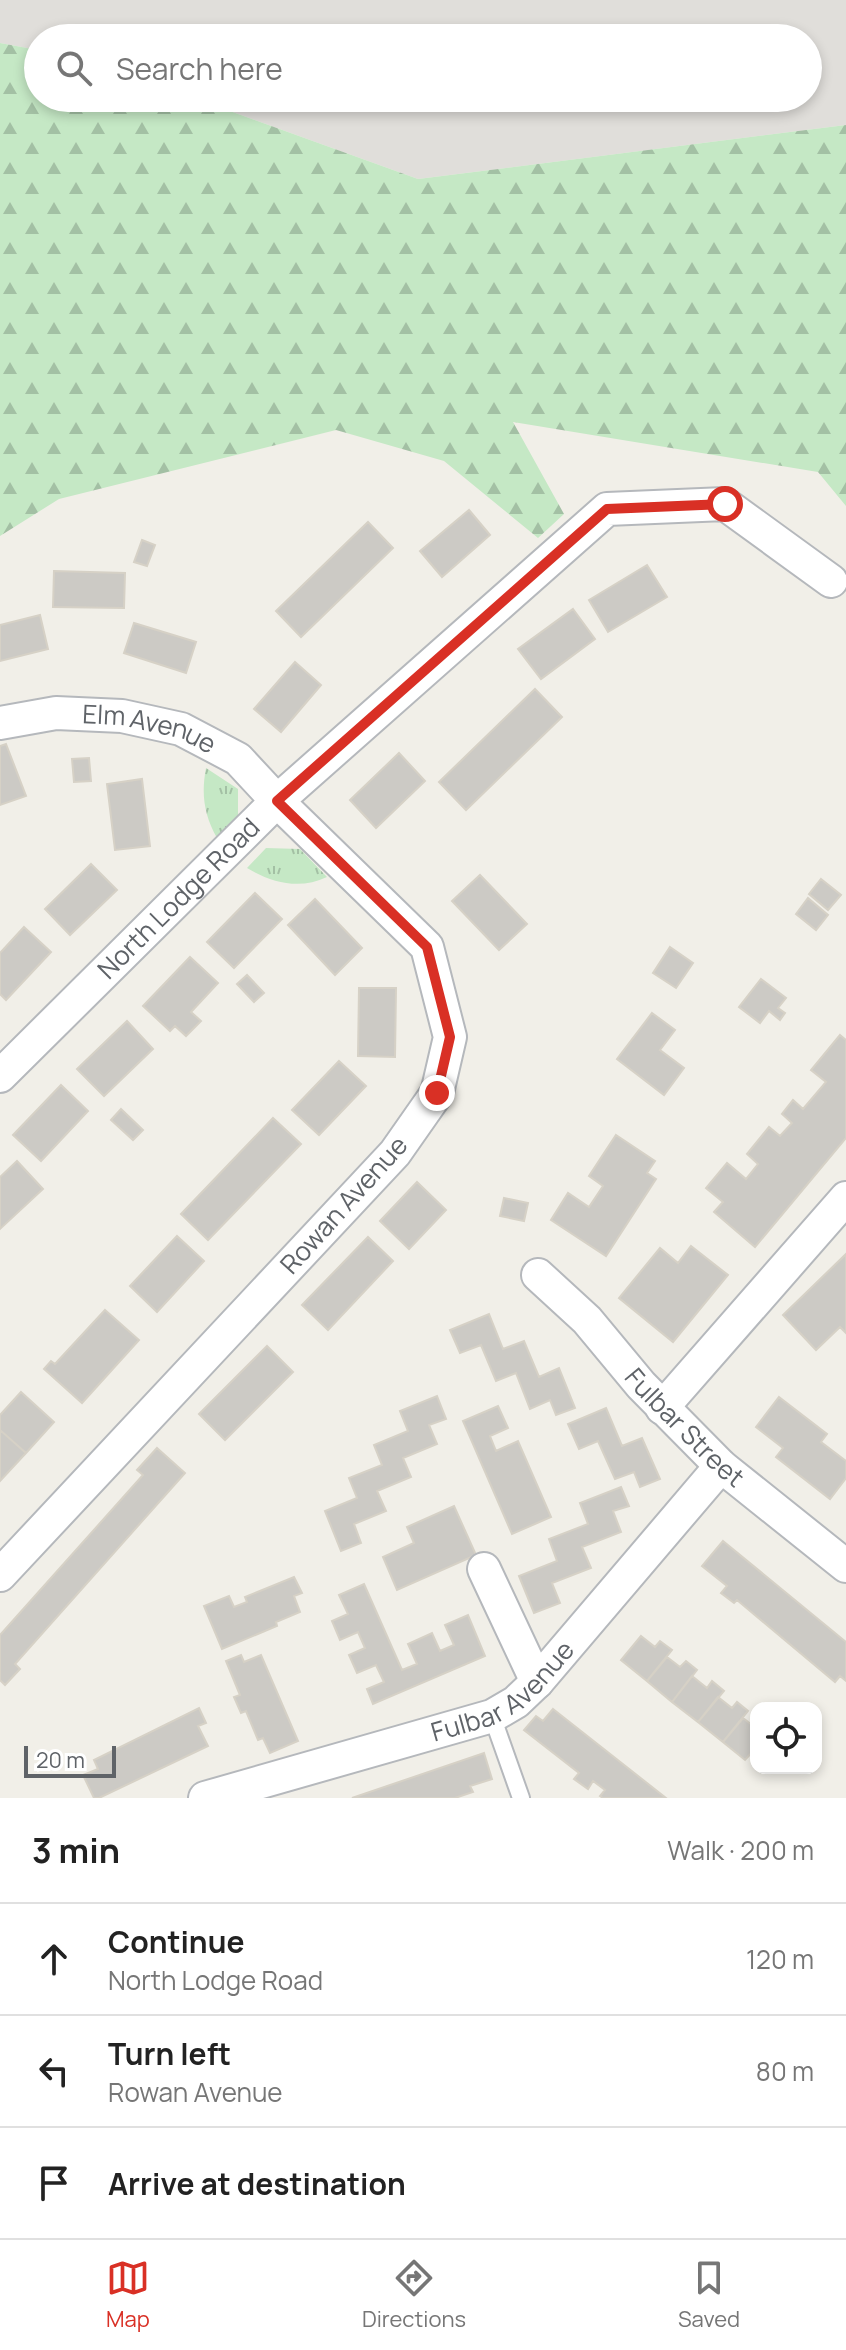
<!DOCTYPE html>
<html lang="en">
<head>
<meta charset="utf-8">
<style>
	:root { --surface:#fff; --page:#f6f6f6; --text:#222; --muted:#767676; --line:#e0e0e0; --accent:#d93025 }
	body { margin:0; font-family:Manrope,sans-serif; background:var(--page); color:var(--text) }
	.controls { position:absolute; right:24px; bottom:24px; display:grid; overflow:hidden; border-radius:16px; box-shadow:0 4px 12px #0003 }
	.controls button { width:72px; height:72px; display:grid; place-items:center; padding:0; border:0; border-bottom:2px solid var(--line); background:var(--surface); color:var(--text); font:40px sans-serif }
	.scale { position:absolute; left:24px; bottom:20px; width:92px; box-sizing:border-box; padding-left:8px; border:4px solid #5f6368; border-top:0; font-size:22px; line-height:28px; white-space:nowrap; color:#5f6368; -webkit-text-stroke:6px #fff; paint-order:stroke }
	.stop { position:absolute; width:24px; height:24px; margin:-18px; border:6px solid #d93025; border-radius:50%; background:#fff }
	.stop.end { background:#d93025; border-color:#fff; box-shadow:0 2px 8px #0008 }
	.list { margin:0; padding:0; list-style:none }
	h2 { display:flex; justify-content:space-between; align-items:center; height:104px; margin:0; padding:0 32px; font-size:34px }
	h2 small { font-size:26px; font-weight:400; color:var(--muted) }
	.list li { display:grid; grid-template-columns:52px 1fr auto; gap:24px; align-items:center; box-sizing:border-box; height:112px; padding:0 32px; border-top:2px solid var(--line) }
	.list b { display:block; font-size:30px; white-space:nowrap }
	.list p { margin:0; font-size:26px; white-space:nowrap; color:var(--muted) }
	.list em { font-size:26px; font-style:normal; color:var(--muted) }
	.icon { flex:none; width:44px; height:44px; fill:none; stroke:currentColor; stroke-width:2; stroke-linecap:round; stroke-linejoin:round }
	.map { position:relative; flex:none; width:846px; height:1798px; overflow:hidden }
	.search { position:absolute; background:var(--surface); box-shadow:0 4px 12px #0003; left:24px; right:24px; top:24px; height:88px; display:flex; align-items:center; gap:20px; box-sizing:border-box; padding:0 28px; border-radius:44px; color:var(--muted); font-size:30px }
	.sheet { height:440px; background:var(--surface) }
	nav { display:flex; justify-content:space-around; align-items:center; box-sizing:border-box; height:112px; border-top:2px solid var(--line); background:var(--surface); font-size:22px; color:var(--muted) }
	nav a { display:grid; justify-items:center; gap:4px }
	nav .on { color:var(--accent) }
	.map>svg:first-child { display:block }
</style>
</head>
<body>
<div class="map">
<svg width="846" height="1798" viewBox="0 0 846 1798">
	<defs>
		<pattern id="grass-tufts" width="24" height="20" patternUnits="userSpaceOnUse" patternTransform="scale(2)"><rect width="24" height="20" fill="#c5e8c5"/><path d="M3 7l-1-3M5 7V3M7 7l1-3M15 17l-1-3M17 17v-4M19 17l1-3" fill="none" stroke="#a3c0a4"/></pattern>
		<pattern id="forest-firs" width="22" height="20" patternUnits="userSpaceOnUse" patternTransform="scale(2)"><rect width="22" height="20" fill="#c5e8c5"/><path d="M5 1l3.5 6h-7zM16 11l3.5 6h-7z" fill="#a3c0a4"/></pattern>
	</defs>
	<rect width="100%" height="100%" fill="#f1efe8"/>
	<!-- industrial -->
	<path fill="#e0deda" d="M0 0H846V125L418 179 194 98H808V38H38V50L0 43Z"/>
	<!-- grass -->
	<path fill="url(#grass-tufts)" d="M206 768 238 789V818L217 838C204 815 201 794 206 768Z
		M266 848 300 849 327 877C300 890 272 883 247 868Z"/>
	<!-- forest -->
	<path fill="url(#forest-firs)" d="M0 43 38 50V98H194L418 179 846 125V506L818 472 513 422 564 514 538 538 444 461 336 430 59 499 0 536Z"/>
	<!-- building -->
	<path fill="#cccac5" stroke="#d6d1c6" stroke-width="2" d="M469 510 490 535 442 577 420 551Z
		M368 522 393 548 301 637 276 611Z
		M142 540 155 545 147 566 134 562Z
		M647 565 667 597 608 632 589 600Z
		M54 571 125 573 124 608 53 607Z
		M573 609 595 639 541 679 518 649Z
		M40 615 48 649 0 661V625Z
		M134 623 196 642 186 673 124 653Z
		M295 662 321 685 281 732 254 709Z
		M535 689 562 717 466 810 439 782Z
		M6 744 26 796 0 805V746Z
		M399 753 425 781 376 828 350 800Z
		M89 758 91 781 74 782 72 759Z
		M142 779 150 846 115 850 107 784Z
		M91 864 117 890 70 935 45 909Z
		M480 875 527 924 499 950 452 901Z
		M821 879 841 895 828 910 809 894Z
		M255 893 282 919 234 968 207 942Z
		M808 898 828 915 816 930 796 914Z
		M315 899 362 948 335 975 288 925Z
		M24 927 51 952 6 1000 0 994V953Z
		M670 947 693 963 676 988 653 973Z
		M190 957 218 983 191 1012 201 1021 186 1036 175 1026 170 1031 143 1006Z
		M247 975 264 993 254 1002 237 984Z
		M761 979 786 998 778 1008 785 1013 780 1020 769 1011 760 1023 739 1007Z
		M359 988H396L395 1057 358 1056Z
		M652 1013 675 1030 660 1050 684 1068 664 1095 617 1059Z
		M127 1021 153 1049 104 1096 77 1069Z
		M840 1035 846 1040V1138L755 1247 714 1212 723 1202 706 1188 727 1163 746 1179 758 1164 747 1154 769 1127 780 1136 792 1123 782 1114 793 1100 803 1109 826 1082 811 1070Z
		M339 1061 366 1086 319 1135 292 1110Z
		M61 1085 88 1111 41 1161 13 1135Z
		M121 1109 143 1130 133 1140 111 1120Z
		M273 1118 301 1144 208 1240 181 1214Z
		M616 1135 655 1161 647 1173 656 1179 606 1256 551 1220 568 1193 589 1207 603 1186 589 1176Z
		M17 1161 43 1189 0 1229V1177Z
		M417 1182 446 1210 409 1249 380 1221Z
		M504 1198 528 1203 524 1221 500 1216Z
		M177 1236 204 1261 157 1312 130 1286Z
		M368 1237 393 1261 328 1330 302 1305Z
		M691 1246 728 1275 673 1342 619 1298 660 1248 678 1263Z
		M846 1254V1333L840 1327 816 1350 783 1315Z
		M105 1310 139 1340 82 1403 44 1369 51 1361 55 1364Z
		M489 1314 503 1349 524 1341 539 1377 559 1368 575 1408 556 1415 550 1400 530 1409 516 1373 496 1381 481 1345 460 1353 450 1330Z
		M267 1346 293 1372 225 1440 199 1414Z
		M21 1392 54 1422 26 1453 0 1430V1415Z
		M437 1396 446 1419 429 1425 437 1444 403 1458 411 1477 377 1491 386 1511 354 1524 361 1543 341 1551 325 1511 357 1498 349 1478 382 1465 374 1445 408 1431 400 1411Z
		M779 1397 827 1434 821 1442 846 1461V1478L830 1499 776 1457 783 1448 756 1427Z
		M498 1406 508 1428 490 1436 496 1451 518 1441 551 1517 512 1534 463 1421Z
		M606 1408 622 1446 642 1438 660 1479 640 1487 634 1472 615 1479 598 1441 579 1449 568 1424Z
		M0 1430 26 1453 0 1481Z
		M157 1448 185 1473 15 1664 20 1669 5 1685 0 1680V1635L143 1475 137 1470Z
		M621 1487 629 1506 613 1511 621 1532 582 1547 591 1568 552 1583 560 1603 534 1613 519 1576 557 1561 549 1539 588 1524 580 1503Z
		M454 1506 476 1555 397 1590 383 1557 414 1543 407 1527Z
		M723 1541 846 1642V1681L840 1676 835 1682 737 1600 734 1603 721 1593 727 1586 702 1566Z
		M294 1577 302 1593 294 1596 300 1612 276 1622 277 1626 222 1649 204 1606 229 1596 234 1607 247 1602 245 1597Z
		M364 1584 402 1670 417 1664 408 1644 432 1633 440 1651 454 1645 445 1625 468 1615 485 1656 373 1704 367 1689 384 1682 376 1665 357 1673 349 1655 365 1648 358 1632 340 1640 332 1621 348 1614 339 1595Z
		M641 1636 655 1647 660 1641 672 1650 647 1681 621 1660Z
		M241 1655 244 1662 261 1655 298 1741 270 1753 263 1738 258 1740 246 1711 241 1713 234 1697 240 1695 226 1661Z
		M667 1657 680 1667 686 1661 697 1670 672 1702 647 1681Z
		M692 1676 707 1688 712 1681 724 1691 698 1722 672 1702Z
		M718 1697 732 1708 737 1702 748 1711 723 1742 698 1722Z
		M199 1708 206 1723 198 1726 208 1746 99 1798H94L83 1775 98 1769 94 1760Z
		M553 1709 666 1798H603L600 1796 605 1790 593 1781 588 1789 574 1779 579 1773 524 1730 536 1716 543 1721Z
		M743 1718 756 1728V1748L745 1760 723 1742Z
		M484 1753 492 1779 470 1786 473 1792 455 1798H352Z"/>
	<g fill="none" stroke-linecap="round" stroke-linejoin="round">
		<defs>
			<path id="lane" d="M492 1716 521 1798"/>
			<g id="street">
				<path id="s1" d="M0 723 56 713 122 716 181 729 238 759 277 801 427 947 450 1037 437 1093 395 1153 0 1575"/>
				<path id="s2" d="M0 1076 277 801 607 509 725 504 831 581"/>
				<path id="s3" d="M538 1275 587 1320 641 1385 721 1466 846 1566"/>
				<path d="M662 1408 846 1198"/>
				<path d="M484 1569 537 1682"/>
				<path id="s4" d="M205 1798 492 1716 516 1702 537 1682 721 1466"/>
			</g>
		</defs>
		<!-- lane casing -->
		<use href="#lane" stroke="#b5b8bc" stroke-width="20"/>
		<!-- street casing -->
		<use href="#street" stroke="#b5b8bc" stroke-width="36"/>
		<!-- lane -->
		<use href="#lane" stroke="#fff" stroke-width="16"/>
		<!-- street -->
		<use href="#street" stroke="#fff" stroke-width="32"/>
	</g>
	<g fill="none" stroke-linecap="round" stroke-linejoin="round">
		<!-- route -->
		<path stroke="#d93025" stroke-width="10" d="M437 1093 450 1037 427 947 277 801 607 509 725 504"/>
	</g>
	<g text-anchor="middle" stroke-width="7" stroke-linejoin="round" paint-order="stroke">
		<!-- street labels -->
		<g font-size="26" fill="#5f6368" stroke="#fff">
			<text dy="9" stroke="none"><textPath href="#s1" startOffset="152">Elm Avenue</textPath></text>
			<text dy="9" stroke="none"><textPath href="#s2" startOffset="252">North Lodge Road</textPath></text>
			<text transform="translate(344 1205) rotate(-48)" y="9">Rowan Avenue</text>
			<text dy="9" stroke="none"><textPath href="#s3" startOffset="212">Fulbar Street</textPath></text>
			<text dy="9" stroke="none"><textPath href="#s4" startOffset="320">Fulbar Avenue</textPath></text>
		</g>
	</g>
</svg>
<div class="controls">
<button><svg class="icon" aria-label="locate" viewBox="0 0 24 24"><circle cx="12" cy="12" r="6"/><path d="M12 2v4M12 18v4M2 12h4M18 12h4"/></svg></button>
</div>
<div class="scale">20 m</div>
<div class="stop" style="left:725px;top:504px"></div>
<div class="stop end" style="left:437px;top:1093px"></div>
<div class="search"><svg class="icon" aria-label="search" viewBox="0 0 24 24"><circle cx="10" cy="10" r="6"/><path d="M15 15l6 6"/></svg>Search here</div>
</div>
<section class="sheet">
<h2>3 min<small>Walk · 200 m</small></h2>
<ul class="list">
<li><svg class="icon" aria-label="ahead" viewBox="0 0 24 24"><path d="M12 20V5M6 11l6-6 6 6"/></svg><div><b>Continue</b><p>North Lodge Road</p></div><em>120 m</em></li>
<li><svg class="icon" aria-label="left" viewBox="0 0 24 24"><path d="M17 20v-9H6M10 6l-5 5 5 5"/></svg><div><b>Turn left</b><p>Rowan Avenue</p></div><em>80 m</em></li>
<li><svg class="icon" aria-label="arrive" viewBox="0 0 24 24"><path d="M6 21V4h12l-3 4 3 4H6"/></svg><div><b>Arrive at destination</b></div></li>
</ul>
</section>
<nav>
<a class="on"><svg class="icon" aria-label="map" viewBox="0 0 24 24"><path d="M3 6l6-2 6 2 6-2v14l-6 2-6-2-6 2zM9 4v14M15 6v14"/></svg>Map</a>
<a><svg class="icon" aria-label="directions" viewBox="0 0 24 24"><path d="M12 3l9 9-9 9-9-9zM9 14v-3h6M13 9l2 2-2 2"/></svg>Directions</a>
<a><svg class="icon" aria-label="saved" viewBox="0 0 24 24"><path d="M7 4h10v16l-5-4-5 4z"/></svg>Saved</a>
</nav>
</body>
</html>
